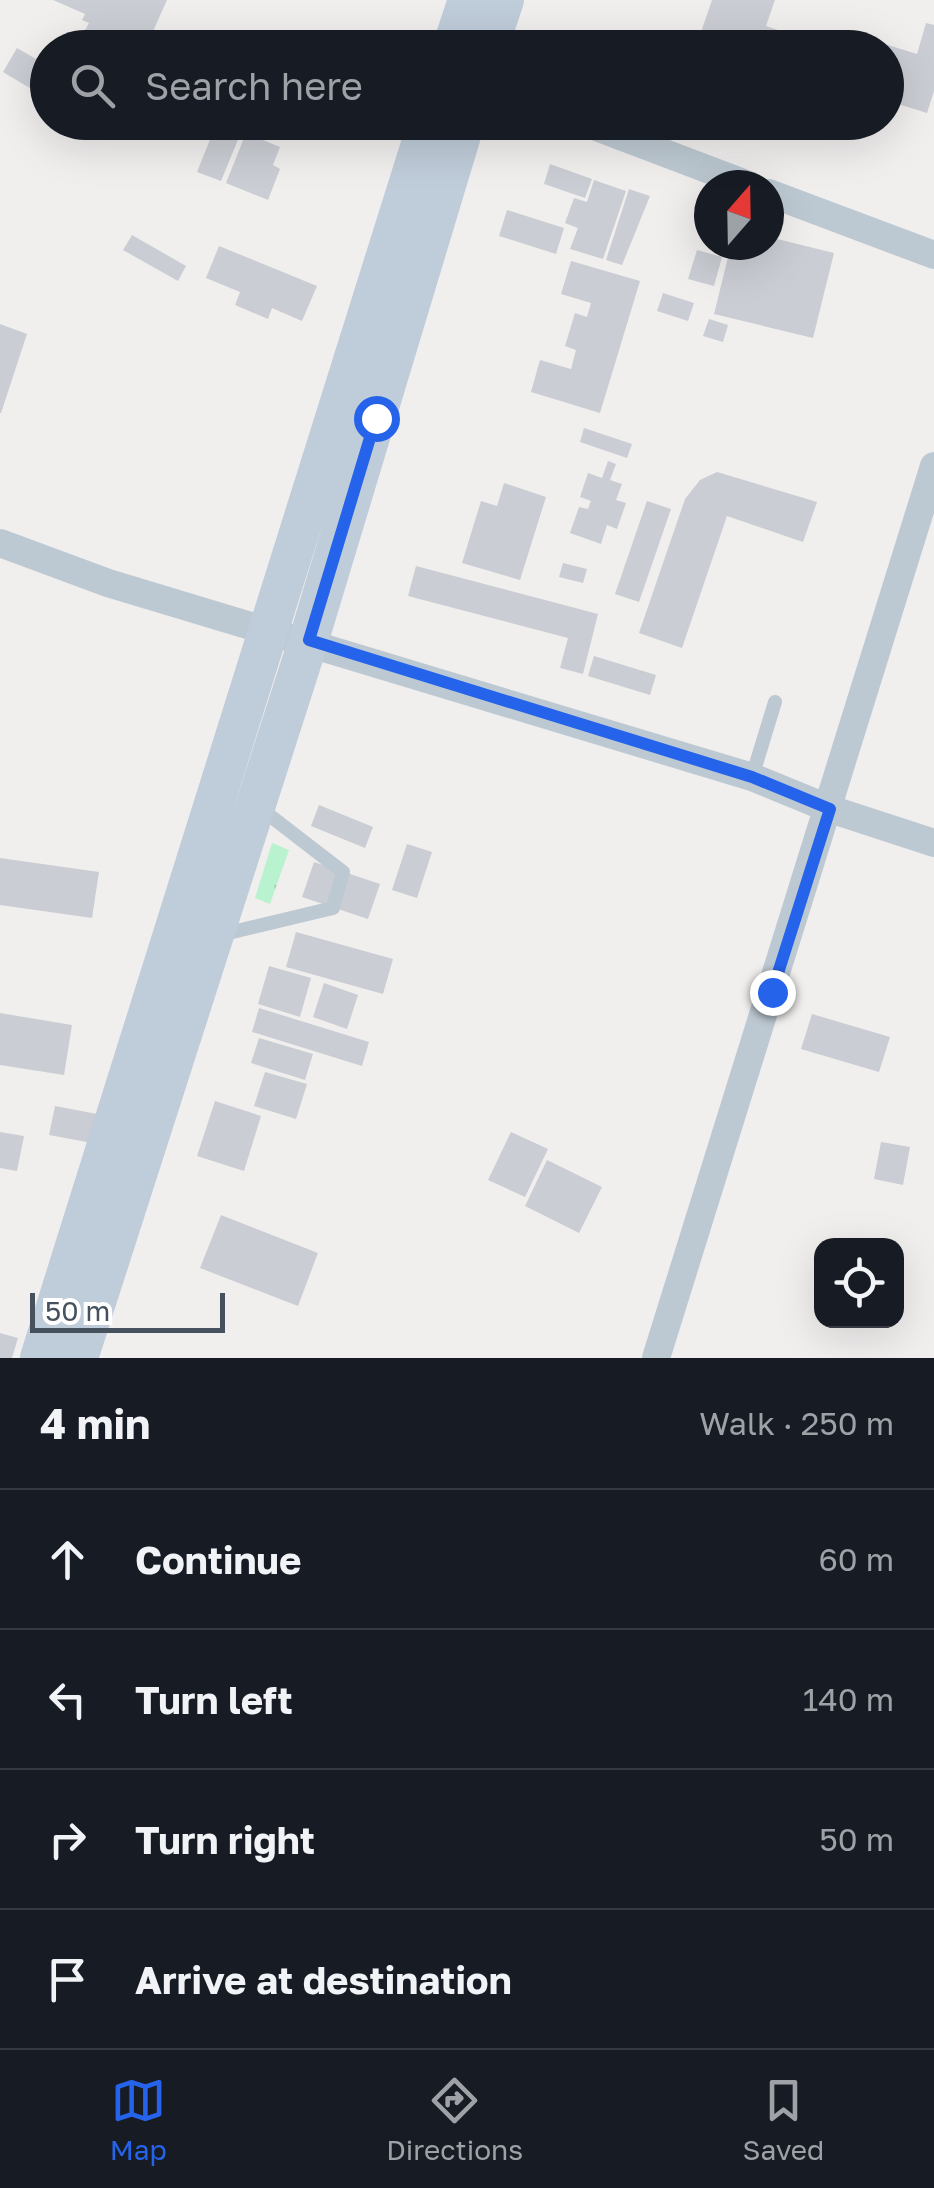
<!DOCTYPE html>
<html lang="en">
<head>
<meta charset="utf-8">
<style>
	:root { --surface:#171b24; --page:#20242c; --text:#f1f3f6; --muted:#9ea1a6; --line:#363941; --accent:#2563eb }
	body { margin:0; font-family:"Golos Text",sans-serif; background:var(--page); color:var(--text) }
	.controls { position:absolute; right:30px; bottom:30px; display:grid; overflow:hidden; border-radius:20px; box-shadow:0 10px 40px #0002 }
	.controls button { width:90px; height:90px; display:grid; place-items:center; padding:0; border:0; border-bottom:2px solid var(--line); background:var(--surface); color:var(--text); font:50px sans-serif }
	.compass { position:absolute; left:694px; top:170px; width:90px; height:90px; border-radius:50%; background:var(--surface); box-shadow:0 10px 40px #0002; rotate:20deg }
	.scale { position:absolute; left:30px; bottom:25px; width:195px; box-sizing:border-box; padding-left:10px; border:5px solid #45525d; border-top:0; font-size:28px; line-height:35px; white-space:nowrap; color:#45525d; -webkit-text-stroke:8px #fff; paint-order:stroke }
	.stop { position:absolute; width:30px; height:30px; margin:-22px; border:8px solid #2563eb; border-radius:50%; background:#fff }
	.stop.end { background:#2563eb; border-color:#fff; box-shadow:0 2px 10px #0008 }
	.list { margin:0; padding:0; list-style:none }
	h2 { display:flex; justify-content:space-between; align-items:center; height:130px; margin:0; padding:0 40px; font-size:42px }
	h2 small { font-size:32px; font-weight:400; color:var(--muted) }
	.list li { display:grid; grid-template-columns:65px 1fr auto; gap:30px; align-items:center; box-sizing:border-box; height:140px; padding:0 40px; border-top:2px solid var(--line) }
	.list b { display:block; font-size:38px; white-space:nowrap }
	.list em { font-size:32px; font-style:normal; color:var(--muted) }
	.icon { flex:none; width:55px; height:55px; fill:none; stroke:currentColor; stroke-width:2; stroke-linecap:round; stroke-linejoin:round }
	.map { position:relative; flex:none; width:934px; height:1358px; overflow:hidden }
	.search { position:absolute; background:var(--surface); box-shadow:0 10px 40px #0002; left:30px; right:30px; top:30px; height:110px; display:flex; align-items:center; gap:25px; box-sizing:border-box; padding:0 35px; border-radius:55px; color:var(--muted); font-size:38px }
	.sheet { height:690px; background:var(--surface) }
	nav { display:flex; justify-content:space-around; align-items:center; box-sizing:border-box; height:140px; border-top:2px solid var(--line); background:var(--surface); font-size:28px; color:var(--muted) }
	nav a { display:grid; justify-items:center; gap:5px }
	nav .on { color:var(--accent) }
	.map>svg:first-child { display:block }
</style>
</head>
<body>
<div class="map">
<svg width="934" height="1358" viewBox="0 0 934 1358">
	<defs>
		<pattern id="grass-tufts" width="24" height="20" patternUnits="userSpaceOnUse" patternTransform="scale(2.5)"><rect width="24" height="20" fill="#b9f2cf"/><path d="M3 7l-1-3M5 7V3M7 7l1-3M15 17l-1-3M17 17v-4M19 17l1-3" fill="none" stroke="#a0d1b4"/></pattern>
	</defs>
	<rect width="100%" height="100%" fill="#f1eeee"/>
	<!-- grass -->
	<path fill="url(#grass-tufts)" d="M272 843 289 850 270 904 255 898Z"/>
	<!-- building -->
	<path fill="#cacdd3" d="M53 0H167L146 47 133 41 130 48H118L84 32 89 23 82 20 85 14Z
		M712 0H775L766 26 781 31 776 48H683L689 31 700 35Z
		M926 23 934 25V91L927 113 895 103 902 79 886 75V48H873L875 41 917 54Z
		M200 33 238 47V48H194Z
		M17 48 48 66V99L3 72Z
		M217 122 242 130 221 181 197 172Z
		M246 133 280 147 273 165 280 169 268 200 226 183Z
		M550 164 592 179 585 198 544 184Z
		M594 180 626 191 603 259 570 249 578 228 565 223 574 198 587 202Z
		M629 189 650 196 622 265 606 260Z
		M507 210 564 228 556 254 499 236Z
		M132 235 186 266 178 281 123 250Z
		M769 237 834 253 813 338 714 314 731 245H769Z
		M219 246 317 286 302 321 272 308 268 319 235 305 240 292 206 278Z
		M697 250 722 257 714 286 688 279Z
		M571 261 640 281 600 413 531 392 540 360 571 369 576 350 565 346 575 313 587 317 591 303 561 294Z
		M663 293 694 303 688 321 657 311Z
		M709 319 728 325 723 342 703 336Z
		M0 324 27 334 1 413H0Z
		M584 428 632 444 627 458 580 442Z
		M608 461 616 464 610 480 622 484 616 500 626 503 617 529 607 525 601 544 570 533 579 507 588 509 591 501 580 497 588 473 602 478Z
		M717 472 817 502 803 542 727 516 682 648 639 633 685 499 700 480Z
		M504 483 546 497 520 580 462 563 481 501 497 506Z
		M647 501 671 509 639 602 615 594Z
		M563 563 587 569 583 583 559 577Z
		M416 566 598 614 583 674 560 668 568 638 408 596Z
		M594 656 656 675 650 695 588 676Z
		M319 805 373 827 365 848 311 826Z
		M407 844 432 852 417 898 392 890Z
		M0 858 99 872 92 918 0 905Z
		M314 862 380 884 368 919 302 897Z
		M296 932 393 959 383 994 286 967Z
		M269 966 311 978 300 1017 258 1004Z
		M324 983 358 995 347 1029 313 1017Z
		M259 1008 369 1042 362 1066 252 1032Z
		M0 1013 72 1025 64 1075 0 1065Z
		M812 1014 890 1037 879 1072 801 1049Z
		M259 1038 313 1054 305 1080 251 1063Z
		M265 1072 307 1084 296 1119 254 1106Z
		M215 1101 261 1116 244 1171 197 1156Z
		M55 1106 97 1114 92 1143 49 1135Z
		M0 1132 24 1136 17 1171 0 1168Z
		M511 1132 548 1149 525 1197 488 1180Z
		M881 1142 910 1147 903 1185 874 1179Z
		M547 1160 602 1187 579 1233 525 1206Z
		M221 1215 318 1253 298 1306 200 1268Z
		M0 1333 18 1338 12 1358H0Z"/>
	<g fill="none" stroke-linecap="round" stroke-linejoin="round">
		<!-- lane -->
		<path stroke="#bdc9d2" stroke-width="14" d="M752 777 775 702
			M220 935 333 908 343 872 260 808"/>
		<!-- street -->
		<path stroke="#bdc9d2" stroke-width="28" d="M583 122 749 185
			M769 193 934 255
			M0 543 108 583 752 777 830 809 934 843
			M656 1358 934 466"/>
		<!-- secondary -->
		<path stroke="#bfccd9" stroke-width="40" d="M452 48 468 0
			M488 48 504 0
			M40 1358 428 122
			M78 1358 309 639 465 122"/>
	</g>
	<g fill="none" stroke-linecap="round" stroke-linejoin="round">
		<!-- route -->
		<path stroke="#2563eb" stroke-width="12" d="M376 418 309 640 752 777 830 809 772 992"/>
	</g>
</svg>
<div class="controls">
<button><svg class="icon" aria-label="locate" viewBox="0 0 24 24"><circle cx="12" cy="12" r="6"/><path d="M12 2v4M12 18v4M2 12h4M18 12h4"/></svg></button>
</div>
<svg class="compass" viewBox="-18 -18 36 36"><path d="M0-13l5 13h-10z" fill="#e53935"/><path d="M0 13l5-13h-10z" fill="#9ea1a6"/></svg>
<div class="scale">50 m</div>
<div class="stop" style="left:376px;top:418px"></div>
<div class="stop end" style="left:772px;top:992px"></div>
<div class="search"><svg class="icon" aria-label="search" viewBox="0 0 24 24"><circle cx="10" cy="10" r="6"/><path d="M15 15l6 6"/></svg>Search here</div>
</div>
<section class="sheet">
<h2>4 min<small>Walk · 250 m</small></h2>
<ul class="list">
<li><svg class="icon" aria-label="ahead" viewBox="0 0 24 24"><path d="M12 20V5M6 11l6-6 6 6"/></svg><div><b>Continue</b></div><em>60 m</em></li>
<li><svg class="icon" aria-label="left" viewBox="0 0 24 24"><path d="M17 20v-9H6M10 6l-5 5 5 5"/></svg><div><b>Turn left</b></div><em>140 m</em></li>
<li><svg class="icon" aria-label="right" viewBox="0 0 24 24"><path d="M7 20v-9h11M14 6l5 5-5 5"/></svg><div><b>Turn right</b></div><em>50 m</em></li>
<li><svg class="icon" aria-label="arrive" viewBox="0 0 24 24"><path d="M6 21V4h12l-3 4 3 4H6"/></svg><div><b>Arrive at destination</b></div></li>
</ul>
</section>
<nav>
<a class="on"><svg class="icon" aria-label="map" viewBox="0 0 24 24"><path d="M3 6l6-2 6 2 6-2v14l-6 2-6-2-6 2zM9 4v14M15 6v14"/></svg>Map</a>
<a><svg class="icon" aria-label="directions" viewBox="0 0 24 24"><path d="M12 3l9 9-9 9-9-9zM9 14v-3h6M13 9l2 2-2 2"/></svg>Directions</a>
<a><svg class="icon" aria-label="saved" viewBox="0 0 24 24"><path d="M7 4h10v16l-5-4-5 4z"/></svg>Saved</a>
</nav>
</body>
</html>
